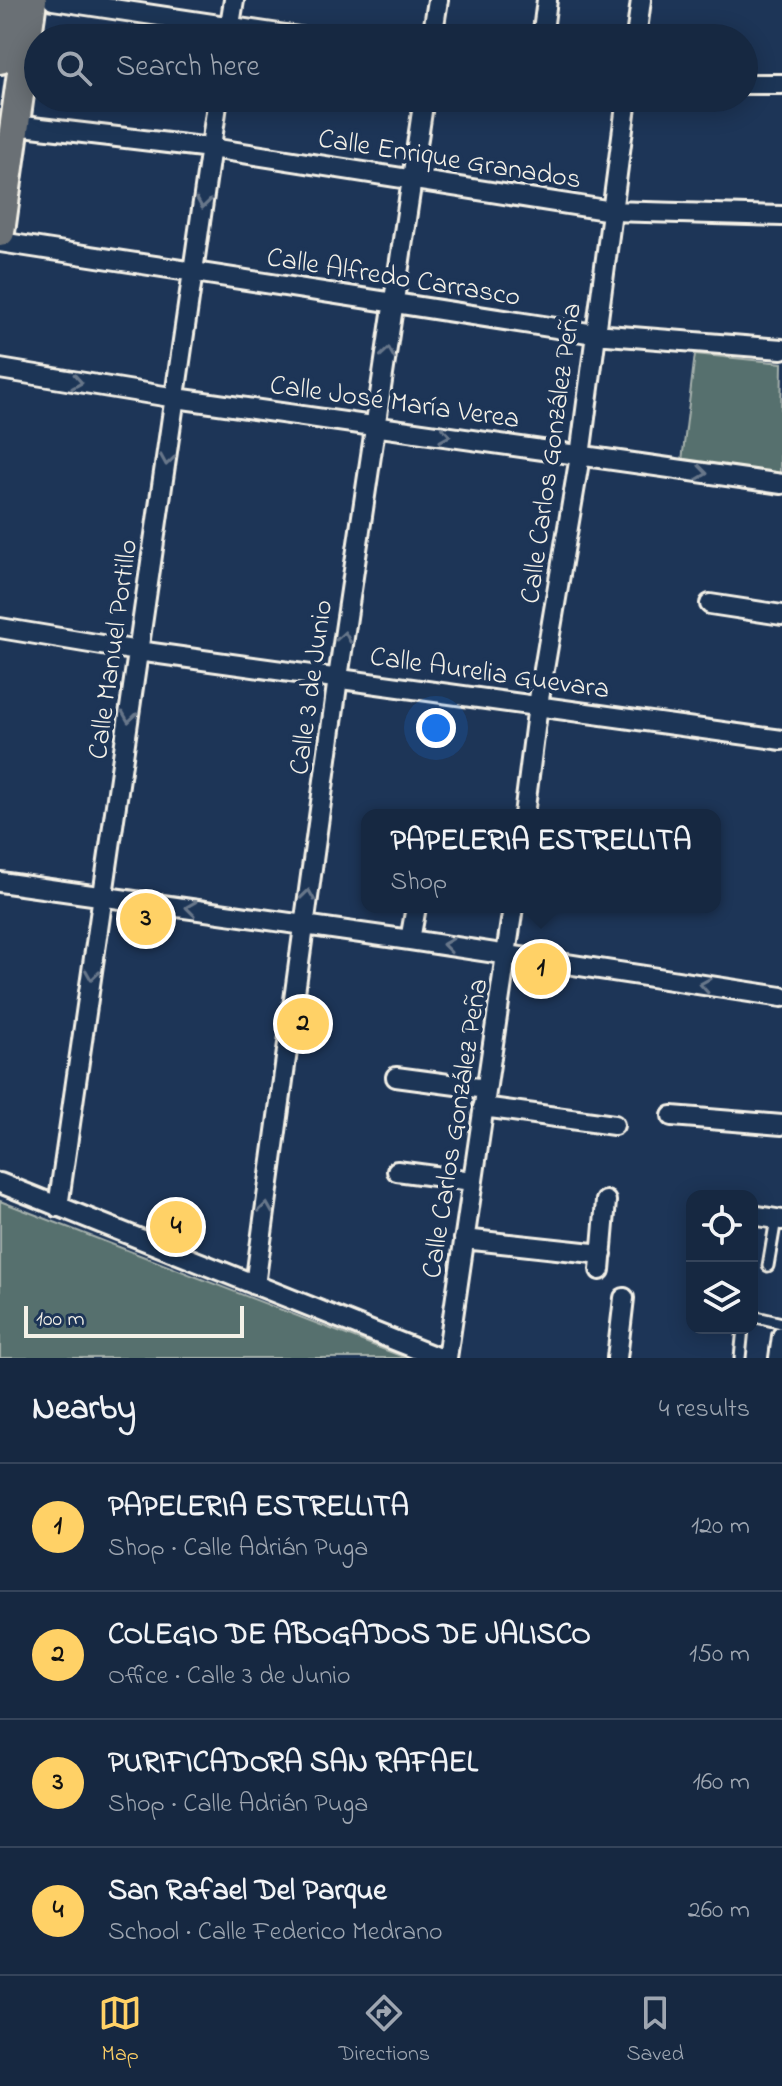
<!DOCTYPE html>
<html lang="en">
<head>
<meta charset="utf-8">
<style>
	:root { --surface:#162841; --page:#1f3048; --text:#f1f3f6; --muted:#9ea6b1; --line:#35445a; --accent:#ffd166 }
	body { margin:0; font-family:"Indie Flower",sans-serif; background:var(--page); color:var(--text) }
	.controls { position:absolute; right:24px; bottom:24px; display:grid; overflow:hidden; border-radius:16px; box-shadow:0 4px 20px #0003 }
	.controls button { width:72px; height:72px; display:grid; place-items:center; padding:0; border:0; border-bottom:2px solid var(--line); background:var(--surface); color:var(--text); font:40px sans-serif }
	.scale { position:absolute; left:24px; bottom:20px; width:220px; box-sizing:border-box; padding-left:8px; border:4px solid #f4f1e8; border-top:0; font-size:22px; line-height:28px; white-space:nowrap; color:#f4f1e8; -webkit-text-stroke:6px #1d3557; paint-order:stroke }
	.you { position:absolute; left:436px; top:728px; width:28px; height:28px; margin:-20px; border:6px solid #fff; border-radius:50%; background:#1a73e8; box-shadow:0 0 0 12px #1a73e833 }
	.badge { display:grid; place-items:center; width:52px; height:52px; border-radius:50%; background:var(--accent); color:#111; font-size:26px; font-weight:700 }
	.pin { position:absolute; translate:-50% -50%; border:4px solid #fff; box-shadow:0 2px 8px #0006 }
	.popup { position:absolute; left:361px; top:809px; width:360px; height:104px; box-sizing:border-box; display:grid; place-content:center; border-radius:16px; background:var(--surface); filter:drop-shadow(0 2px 6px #0005); font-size:26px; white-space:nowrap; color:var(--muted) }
	.popup b { font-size:30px; color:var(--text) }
	.popup::after { content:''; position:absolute; left:50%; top:100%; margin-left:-16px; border:16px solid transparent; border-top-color:var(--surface) }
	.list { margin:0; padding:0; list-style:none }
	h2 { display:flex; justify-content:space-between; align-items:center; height:104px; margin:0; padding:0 32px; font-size:34px }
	h2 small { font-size:26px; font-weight:400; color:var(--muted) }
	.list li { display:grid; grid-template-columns:52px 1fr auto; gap:24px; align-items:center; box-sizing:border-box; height:128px; padding:0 32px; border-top:2px solid var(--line) }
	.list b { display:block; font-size:30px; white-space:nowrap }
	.list p { margin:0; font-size:26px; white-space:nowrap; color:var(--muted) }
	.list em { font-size:26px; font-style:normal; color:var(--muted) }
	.icon { flex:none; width:44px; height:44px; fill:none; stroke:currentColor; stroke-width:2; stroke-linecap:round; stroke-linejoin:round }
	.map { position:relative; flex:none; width:782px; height:1358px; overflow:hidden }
	.search { position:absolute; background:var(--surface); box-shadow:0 4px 20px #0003; left:24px; right:24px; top:24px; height:88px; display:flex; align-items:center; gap:20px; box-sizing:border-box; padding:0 28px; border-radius:44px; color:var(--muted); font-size:30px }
	.sheet { height:616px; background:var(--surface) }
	nav { display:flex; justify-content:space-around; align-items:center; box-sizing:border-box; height:112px; border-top:2px solid var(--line); background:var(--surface); font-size:22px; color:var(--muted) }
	nav a { display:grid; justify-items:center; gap:4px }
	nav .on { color:var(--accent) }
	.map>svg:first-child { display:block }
</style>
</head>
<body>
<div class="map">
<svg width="782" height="1358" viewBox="0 0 782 1358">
	<rect width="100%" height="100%" fill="#1d3557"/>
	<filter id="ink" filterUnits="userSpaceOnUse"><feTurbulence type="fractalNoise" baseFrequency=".0125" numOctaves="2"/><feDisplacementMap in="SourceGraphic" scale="16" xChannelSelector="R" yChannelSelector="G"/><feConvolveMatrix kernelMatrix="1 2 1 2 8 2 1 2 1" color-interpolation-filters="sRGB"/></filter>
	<g filter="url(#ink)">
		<!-- green -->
		<path fill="#56706e" stroke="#a5b0ab" stroke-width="2" d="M695 354 782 363 780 474 682 461Z
			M0 1201 406 1358H0Z"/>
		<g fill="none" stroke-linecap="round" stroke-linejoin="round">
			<defs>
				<path id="lane" d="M768 1266 776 1219
					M752 1316 782 1323
					M740 1358 743 1328"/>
				<path id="street" d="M53 0 306 38
					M228 37 234 0
					M432 38 438 0
					M542 38 547 0
					M636 38 641 0
					M744 84H782
					M15 125 211 148 612 211 782 216
					M0 242 595 334 782 349
					M0 369 176 398 782 484
					M710 604 782 615
					M0 628 138 651 782 740
					M524 815 538 705 580 456 627 98
					M0 882 410 940 782 997
					M410 940 416 907
					M396 1077 486 1089
					M483 1107 614 1125
					M672 1116 782 1125
					M397 1171 472 1181
					M0 1183 439 1358
					M58 1207 218 98
					M752 1215 782 1220
					M464 1239 602 1254
					M600 1270 606 1201
					M255 1285 338 678 424 98
					M447 1358 513 907
					M617 1358 624 1298
					M779 1358 782 1336"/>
				<path id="primary" d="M0 59 8 0
					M0 232 32 0"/>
			</defs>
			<!-- lane casing -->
			<use href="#lane" stroke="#f4f1e8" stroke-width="15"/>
			<!-- street casing -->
			<use href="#street" stroke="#f4f1e8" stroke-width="24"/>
			<!-- primary casing -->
			<use href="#primary" stroke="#f4f1e8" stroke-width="34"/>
			<!-- lane -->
			<use href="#lane" stroke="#1d3557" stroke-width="9"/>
			<!-- street -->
			<use href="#street" stroke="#1d3557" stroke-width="18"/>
			<!-- primary -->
			<use href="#primary" stroke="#6a7074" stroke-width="28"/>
		</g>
		<!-- one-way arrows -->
		<defs><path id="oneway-chevron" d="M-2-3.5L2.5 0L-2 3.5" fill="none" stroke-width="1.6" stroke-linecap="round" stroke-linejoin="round" transform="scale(2)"/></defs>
		<g stroke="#68778a">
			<use href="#oneway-chevron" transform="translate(203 203) rotate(98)"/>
			<use href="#oneway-chevron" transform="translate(388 353) rotate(-81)"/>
			<use href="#oneway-chevron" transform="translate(77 382) rotate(9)"/>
			<use href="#oneway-chevron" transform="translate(445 435) rotate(9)"/>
			<use href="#oneway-chevron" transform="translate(167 460) rotate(99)"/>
			<use href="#oneway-chevron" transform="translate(702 473) rotate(8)"/>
			<use href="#oneway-chevron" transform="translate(344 637) rotate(-81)"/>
			<use href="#oneway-chevron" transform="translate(129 717) rotate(98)"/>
			<use href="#oneway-chevron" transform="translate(308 895) rotate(-82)"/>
			<use href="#oneway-chevron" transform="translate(191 908) rotate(-172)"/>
			<use href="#oneway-chevron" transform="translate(448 945) rotate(-172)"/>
			<use href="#oneway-chevron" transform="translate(92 975) rotate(98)"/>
			<use href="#oneway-chevron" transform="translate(705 985) rotate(-171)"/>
			<use href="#oneway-chevron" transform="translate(266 1208) rotate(-82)"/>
		</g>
	</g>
	<g text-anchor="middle" stroke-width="8" stroke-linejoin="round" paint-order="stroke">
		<!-- street labels -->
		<g font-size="28" fill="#f4f1e8" stroke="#1d3557">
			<text transform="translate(450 157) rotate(9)" y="10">Calle Enrique Granados</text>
			<text transform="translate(394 275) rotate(9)" y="10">Calle Alfredo Carrasco</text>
			<text transform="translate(395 400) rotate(8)" y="10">Calle José María Verea</text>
			<text transform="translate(549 453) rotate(-82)" y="10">Calle Carlos González Peña</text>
			<text transform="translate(111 649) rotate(-82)" y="10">Calle Manuel Portillo</text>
			<text transform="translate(490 671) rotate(8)" y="10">Calle Aurelia Guevara</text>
			<text transform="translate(309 687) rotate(-82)" y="10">Calle 3 de Junio</text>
			<text transform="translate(453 1128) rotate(-81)" y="10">Calle Carlos González Peña</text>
		</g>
	</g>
</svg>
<div class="controls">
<button><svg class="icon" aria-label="locate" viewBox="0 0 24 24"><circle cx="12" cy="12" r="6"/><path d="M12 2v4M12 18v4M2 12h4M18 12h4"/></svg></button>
<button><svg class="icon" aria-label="layers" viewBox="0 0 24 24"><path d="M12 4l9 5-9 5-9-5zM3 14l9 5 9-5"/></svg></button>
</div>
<div class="scale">100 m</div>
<div class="you"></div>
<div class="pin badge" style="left:541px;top:969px">1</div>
<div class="popup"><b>PAPELERIA ESTRELLITA</b>Shop</div>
<div class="pin badge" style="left:303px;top:1024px">2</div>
<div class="pin badge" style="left:146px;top:919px">3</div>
<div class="pin badge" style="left:176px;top:1227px">4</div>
<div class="search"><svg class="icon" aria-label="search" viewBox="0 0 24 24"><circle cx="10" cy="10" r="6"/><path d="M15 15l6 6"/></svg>Search here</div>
</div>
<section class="sheet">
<h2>Nearby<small>4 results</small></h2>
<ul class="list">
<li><span class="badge">1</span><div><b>PAPELERIA ESTRELLITA</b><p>Shop · Calle Adrián Puga</p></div><em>120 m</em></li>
<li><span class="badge">2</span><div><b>COLEGIO DE ABOGADOS DE JALISCO</b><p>Office · Calle 3 de Junio</p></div><em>150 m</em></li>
<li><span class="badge">3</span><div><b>PURIFICADORA SAN RAFAEL</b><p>Shop · Calle Adrián Puga</p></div><em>160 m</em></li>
<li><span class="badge">4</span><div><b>San Rafael Del Parque</b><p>School · Calle Federico Medrano</p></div><em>260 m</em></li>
</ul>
</section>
<nav>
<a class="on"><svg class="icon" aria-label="map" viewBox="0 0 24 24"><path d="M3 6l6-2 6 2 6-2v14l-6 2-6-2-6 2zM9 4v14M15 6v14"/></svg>Map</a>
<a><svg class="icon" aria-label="directions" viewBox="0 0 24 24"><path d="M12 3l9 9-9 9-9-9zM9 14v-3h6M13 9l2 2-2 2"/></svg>Directions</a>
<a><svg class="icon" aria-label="saved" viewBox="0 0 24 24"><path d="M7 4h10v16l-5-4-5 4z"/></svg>Saved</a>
</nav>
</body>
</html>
